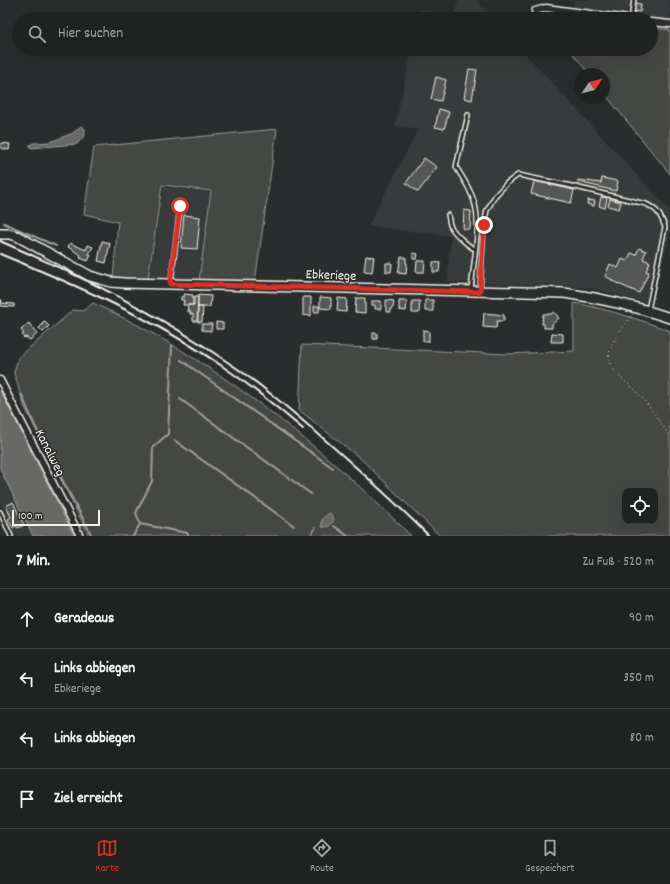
<!DOCTYPE html>
<html lang="de">
<head>
<meta charset="utf-8">
<style>
	:root { --surface:#202222; --page:#282a2a; --text:#f1f3f6; --muted:#a2a4a5; --line:#3d3f40; --accent:#d93025 }
	body { margin:0; font-family:Dekko,sans-serif; background:var(--page); color:var(--text) }
	.controls { position:absolute; right:12px; bottom:12px; display:grid; overflow:hidden; border-radius:8px; box-shadow:0 4px 16px #0002 }
	.controls button { width:36px; height:36px; display:grid; place-items:center; padding:0; border:0; border-bottom:1px solid var(--line); background:var(--surface); color:var(--text); font:20px sans-serif }
	.compass { position:absolute; left:574px; top:68px; width:36px; height:36px; border-radius:50%; background:var(--surface); box-shadow:0 4px 16px #0002; rotate:55deg }
	.scale { position:absolute; left:12px; bottom:10px; width:88px; box-sizing:border-box; padding-left:4px; border:2px solid #f4f1e8; border-top:0; font-size:11px; line-height:14px; white-space:nowrap; color:#f4f1e8; -webkit-text-stroke:3px #2a2d2e; paint-order:stroke }
	.stop { position:absolute; width:12px; height:12px; margin:-9px; border:3px solid #d93025; border-radius:50%; background:#fff }
	.stop.end { background:#d93025; border-color:#fff; box-shadow:0 1px 4px #0008 }
	.list { margin:0; padding:0; list-style:none }
	h2 { display:flex; justify-content:space-between; align-items:center; height:52px; margin:0; padding:0 16px; font-size:17px }
	h2 small { font-size:13px; font-weight:400; color:var(--muted) }
	.list li { display:grid; grid-template-columns:26px 1fr auto; gap:12px; align-items:center; box-sizing:border-box; height:60px; padding:0 16px; border-top:1px solid var(--line) }
	.list b { display:block; font-size:15px; white-space:nowrap }
	.list p { margin:0; font-size:13px; white-space:nowrap; color:var(--muted) }
	.list em { font-size:13px; font-style:normal; color:var(--muted) }
	.icon { flex:none; width:22px; height:22px; fill:none; stroke:currentColor; stroke-width:2; stroke-linecap:round; stroke-linejoin:round }
	.map { position:relative; flex:none; width:670px; height:536px; overflow:hidden }
	.search { position:absolute; background:var(--surface); box-shadow:0 4px 16px #0002; left:12px; right:12px; top:12px; height:44px; display:flex; align-items:center; gap:10px; box-sizing:border-box; padding:0 14px; border-radius:22px; color:var(--muted); font-size:15px }
	.sheet { height:292px; background:var(--surface) }
	nav { display:flex; justify-content:space-around; align-items:center; box-sizing:border-box; height:56px; border-top:1px solid var(--line); background:var(--surface); font-size:11px; color:var(--muted) }
	nav a { display:grid; justify-items:center; gap:2px }
	nav .on { color:var(--accent) }
	.map>svg:first-child { display:block }
</style>
</head>
<body>
<div class="map">
<svg width="670" height="536" viewBox="0 0 670 536">
	<rect width="100%" height="100%" fill="#2a2d2e"/>
	<filter id="ink" filterUnits="userSpaceOnUse"><feTurbulence type="fractalNoise" baseFrequency=".025" numOctaves="2"/><feDisplacementMap in="SourceGraphic" scale="8" xChannelSelector="R" yChannelSelector="G"/><feConvolveMatrix kernelMatrix="1 2 1 2 8 2 1 2 1" color-interpolation-filters="sRGB"/></filter>
	<g filter="url(#ink)">
		<!-- built -->
		<path fill="#373a3a" d="M458 0H476L493 19H419L421 9 454 16Z
			M575 0H670V20L573 7Z
			M412 49H521L670 211V232L652 305 591 288 447 282 451 236 368 226 418 130 395 126Z
			M163 187 210 192 198 281 149 280Z
			M1 474 32 536H15L0 503V475Z"/>
		<!-- green -->
		<path fill="#444645" stroke="#9c9c96" fill-rule="evenodd" d="M550 14 589 19H548Z
			M651 28 670 30V174L604 93V74H589L569 49H651Z
			M277 129 255 282 199 281 211 191 162 185 148 279 113 278 118 222 84 214 94 147Z
			M93 303C211 357 319 444 411 536H89L24 406 14 373 18 358 73 310 83 311Z
			M574 303C607 309 639 319 670 331V536H440L361 459 299 410 302 345 508 354 574 351ZM625 491H655V521H625Z"/>
		<!-- water -->
		<path fill="#676866" stroke="#9f9f9a" d="M81 126 85 129V135L77 144 31 148 29 146 33 143 50 142 73 133Z
			M0 390 74 536H33L0 469Z
			M330 513 334 519C332 525 329 527 322 527 321 519 323 517 330 513Z"/>
		<g fill="none" stroke-linecap="round" stroke-linejoin="round">
			<!-- stream -->
			<path stroke="#9f9f9a" stroke-width="2" d="M4 223 56 246
				M181 360 333 468
				M22 395C41 444 68 489 92 536
				M180 399 311 494
				M174 440 294 526
				M140 524 187 533 189 536
				M334 526 348 536
				M133 536 140 524 136 513 152 481 153 447 168 434 172 345
				M311 536 315 528"/>
		</g>
		<!-- building -->
		<path fill="#555756" stroke="#f4f1e8" d="M635 3 641 4 640 12 634 11Z
			M469 69 477 70 472 100 464 98Z
			M436 77 446 80 441 101 431 99Z
			M439 109 449 112 444 129 435 127Z
			M1 143 10 144 9 150 1 148Z
			M424 158 437 167 418 192 406 183Z
			M602 178 618 181 616 191 578 182V180L601 183Z
			M534 181 574 190 571 203 531 194Z
			M601 197 607 198 605 208 599 206Z
			M610 199 621 202 619 209 608 206Z
			M588 200 595 201 594 206 587 204Z
			M464 210 471 211 470 229H463Z
			M184 215 200 217 197 249 181 248Z
			M102 241 110 243 106 263 98 261Z
			M70 243 86 250 88 245 93 247 89 254 91 255 88 261 80 258 81 255 68 247Z
			M639 248 646 251 643 259 650 262 646 271 649 272 639 293 612 281V280L605 276 610 264 618 268 622 259 627 261 631 253 636 255Z
			M413 253 418 254 417 259H413Z
			M366 256 374 257 372 272 364 271Z
			M401 257H406V263H407L406 274 398 273Z
			M417 261H425L424 272H416Z
			M433 262 440 263 439 272H433Z
			M386 263H392L391 272H386Z
			M184 294 193 295V305H183L184 300H181V297H184Z
			M198 295 211 296 210 307H198Z
			M194 297H198L197 321H193V314H190V311H187L188 305H194Z
			M303 297H311V316L303 315Z
			M320 297 331 298V309L320 308Z
			M338 298 347 299 346 312 337 311Z
			M356 298H365V313L355 312Z
			M0 300H2L1 303 14 304V307L1 306Z
			M386 300 394 301 393 308H391V312H386Z
			M425 300H433V311H425Z
			M372 301H381V309H375V305H372Z
			M399 301H407L406 311 399 310Z
			M412 301H420L419 313H412Z
			M314 306H319V312H314Z
			M198 307H203L202 322H198Z
			M554 312 559 318 552 324V328H544V324H542L543 314H551Z
			M484 313 504 315V321H497L496 328 483 327Z
			M44 321 49 326 43 332 39 328 43 324 42 323Z
			M216 322 223 323V329H216Z
			M29 323 37 334 30 340 26 337 24 338 22 335 24 334 21 330Z
			M202 324H212L211 331 202 330Z
			M423 330 429 331V341H423Z
			M373 333H377V339H373Z
			M552 333 563 334V342H551Z
			M13 502 24 525 18 528 16 526 13 528 8 519 11 517 6 506Z"/>
		<g fill="none" stroke-linecap="round" stroke-linejoin="round">
			<defs>
				<path id="lane" d="M631 19 634 0
					M468 115 456 167C464 180 473 193 476 209 480 231 473 266 471 290
					M448 215C449 219 449 224 451 227 454 233 469 247 475 249
					M171 282 180 207
					M480 290 484 225 487 210 495 196 507 183 518 175 567 185 646 204C658 210 660 214 665 227L648 310
					M0 512 11 536"/>
				<path id="street" d="M535 11 546 8 629 19
					M651 22 670 24
					M0 380 80 536"/>
				<path id="secondary" d="M0 234H9L17 236 90 276 111 282 124 283 564 293C600 298 635 306 670 318"/>
			</defs>
			<!-- lane casing -->
			<use href="#lane" stroke="#f4f1e8" stroke-width="6"/>
			<!-- street casing -->
			<use href="#street" stroke="#f4f1e8" stroke-width="9"/>
			<!-- secondary casing -->
			<use href="#secondary" stroke="#f4f1e8" stroke-width="12"/>
			<!-- path -->
			<path stroke="#f4f1e8" stroke-width="1" stroke-dasharray="1 3" stroke-linecap="butt" d="M633 314C625 325 607 345 609 359 610 372 626 381 634 389 647 402 659 421 670 436"/>
			<!-- lane -->
			<use href="#lane" stroke="#2a2d2e" stroke-width="3"/>
			<!-- street -->
			<use href="#street" stroke="#2a2d2e" stroke-width="6"/>
			<!-- secondary -->
			<use href="#secondary" stroke="#2a2d2e" stroke-width="9"/>
			<!-- rail -->
			<path stroke="#f4f1e8" stroke-width="2" d="M0 241C78 275 156 312 226 361 258 382 287 407 316 432 355 466 393 500 429 536
				M0 254C76 285 154 319 222 366 250 385 277 407 303 429"/>
		</g>
	</g>
	<g fill="none" stroke-linecap="round" stroke-linejoin="round" filter="url(#ink)">
		<!-- route -->
		<path stroke="#d93025" stroke-width="5" d="M180 206 170 284 480 292 484 225"/>
	</g>
	<g text-anchor="middle" stroke-width="3" stroke-linejoin="round" paint-order="stroke">
		<!-- street labels -->
		<g font-size="14" fill="#f4f1e8" stroke="#2a2d2e">
			<text transform="translate(331 274) rotate(2)" y="5">Ebkeriege</text>
			<text transform="translate(51 452) rotate(63)" y="5">Kanalweg</text>
		</g>
	</g>
</svg>
<div class="controls">
<button><svg class="icon" aria-label="locate" viewBox="0 0 24 24"><circle cx="12" cy="12" r="6"/><path d="M12 2v4M12 18v4M2 12h4M18 12h4"/></svg></button>
</div>
<svg class="compass" viewBox="-18 -18 36 36"><path d="M0-13l5 13h-10z" fill="#e53935"/><path d="M0 13l5-13h-10z" fill="#a2a4a5"/></svg>
<div class="scale">100 m</div>
<div class="stop" style="left:180px;top:206px"></div>
<div class="stop end" style="left:484px;top:225px"></div>
<div class="search"><svg class="icon" aria-label="search" viewBox="0 0 24 24"><circle cx="10" cy="10" r="6"/><path d="M15 15l6 6"/></svg>Hier suchen</div>
</div>
<section class="sheet">
<h2>7 Min.<small>Zu Fuß · 520 m</small></h2>
<ul class="list">
<li><svg class="icon" aria-label="ahead" viewBox="0 0 24 24"><path d="M12 20V5M6 11l6-6 6 6"/></svg><div><b>Geradeaus</b></div><em>90 m</em></li>
<li><svg class="icon" aria-label="left" viewBox="0 0 24 24"><path d="M17 20v-9H6M10 6l-5 5 5 5"/></svg><div><b>Links abbiegen</b><p>Ebkeriege</p></div><em>350 m</em></li>
<li><svg class="icon" aria-label="left" viewBox="0 0 24 24"><path d="M17 20v-9H6M10 6l-5 5 5 5"/></svg><div><b>Links abbiegen</b></div><em>80 m</em></li>
<li><svg class="icon" aria-label="arrive" viewBox="0 0 24 24"><path d="M6 21V4h12l-3 4 3 4H6"/></svg><div><b>Ziel erreicht</b></div></li>
</ul>
</section>
<nav>
<a class="on"><svg class="icon" aria-label="map" viewBox="0 0 24 24"><path d="M3 6l6-2 6 2 6-2v14l-6 2-6-2-6 2zM9 4v14M15 6v14"/></svg>Karte</a>
<a><svg class="icon" aria-label="directions" viewBox="0 0 24 24"><path d="M12 3l9 9-9 9-9-9zM9 14v-3h6M13 9l2 2-2 2"/></svg>Route</a>
<a><svg class="icon" aria-label="saved" viewBox="0 0 24 24"><path d="M7 4h10v16l-5-4-5 4z"/></svg>Gespeichert</a>
</nav>
</body>
</html>
